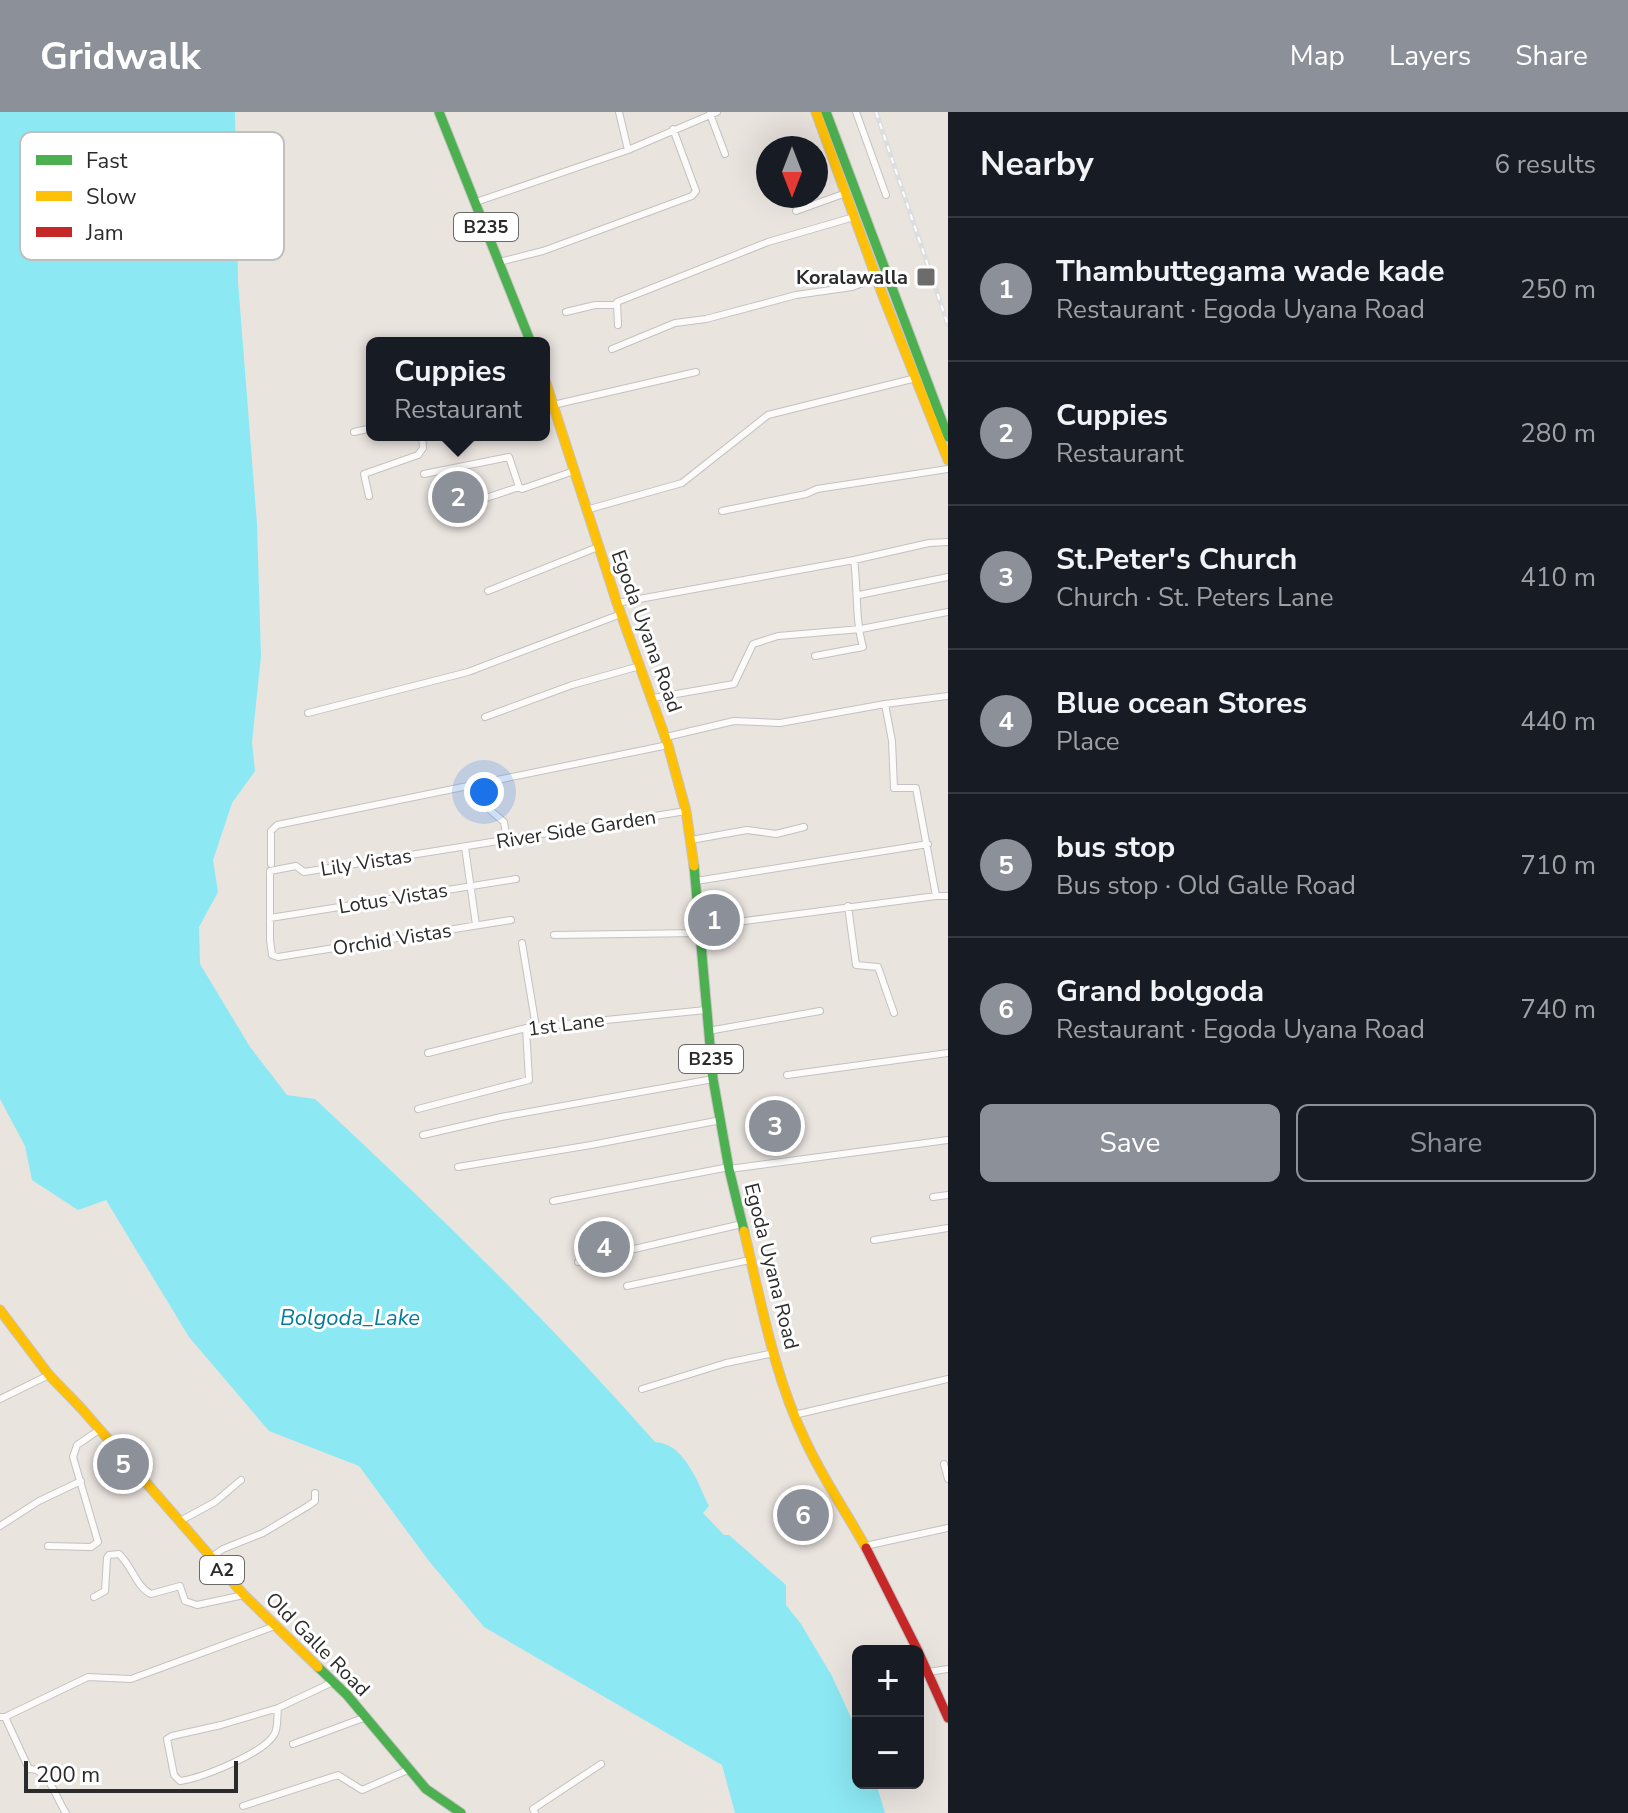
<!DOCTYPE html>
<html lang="en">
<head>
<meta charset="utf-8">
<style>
	:root { --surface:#171b24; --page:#20242c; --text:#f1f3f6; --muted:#9ea1a6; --line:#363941; --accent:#8c9099 }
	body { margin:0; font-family:"Nunito Sans",sans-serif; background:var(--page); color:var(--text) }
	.controls { position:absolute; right:24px; bottom:24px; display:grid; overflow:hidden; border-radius:12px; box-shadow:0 8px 32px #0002 }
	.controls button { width:72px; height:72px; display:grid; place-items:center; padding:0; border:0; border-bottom:2px solid var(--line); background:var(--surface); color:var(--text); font:40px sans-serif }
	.compass { position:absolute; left:756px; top:24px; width:72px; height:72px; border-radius:50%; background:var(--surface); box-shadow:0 8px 32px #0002; rotate:180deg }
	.scale { position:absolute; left:24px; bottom:20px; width:214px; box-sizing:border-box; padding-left:8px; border:4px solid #2b2b2b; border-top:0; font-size:22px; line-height:28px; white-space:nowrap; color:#2b2b2b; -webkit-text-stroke:6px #fff; paint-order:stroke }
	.you { position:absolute; left:484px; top:680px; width:28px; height:28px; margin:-20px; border:6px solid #fff; border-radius:50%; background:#1a73e8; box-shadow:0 0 0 12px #1a73e833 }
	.badge { display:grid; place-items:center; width:52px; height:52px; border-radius:50%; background:var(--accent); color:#fff; font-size:26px; font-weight:700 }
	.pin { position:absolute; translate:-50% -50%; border:4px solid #fff; box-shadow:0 2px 8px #0006 }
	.popup { position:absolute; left:366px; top:225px; width:184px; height:104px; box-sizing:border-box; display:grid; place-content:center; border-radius:12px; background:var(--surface); filter:drop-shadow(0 2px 6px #0005); font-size:26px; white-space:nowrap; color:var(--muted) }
	.popup b { font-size:30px; color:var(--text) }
	.popup::after { content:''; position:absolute; left:50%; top:100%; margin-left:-16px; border:16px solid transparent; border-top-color:var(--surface) }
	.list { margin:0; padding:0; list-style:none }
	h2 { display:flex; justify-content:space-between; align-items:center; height:104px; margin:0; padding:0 32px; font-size:34px }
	h2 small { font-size:26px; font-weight:400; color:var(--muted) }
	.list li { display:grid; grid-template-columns:52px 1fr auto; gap:24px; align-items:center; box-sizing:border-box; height:144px; padding:0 32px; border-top:2px solid var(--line) }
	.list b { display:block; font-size:30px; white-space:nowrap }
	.list p { margin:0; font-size:26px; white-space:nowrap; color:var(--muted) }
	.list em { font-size:26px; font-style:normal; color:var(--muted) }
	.actions { display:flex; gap:16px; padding:24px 32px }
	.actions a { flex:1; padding:18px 0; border:2px solid var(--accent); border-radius:12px; text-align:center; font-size:28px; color:var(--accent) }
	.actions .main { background:var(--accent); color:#fff }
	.map { position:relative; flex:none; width:948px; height:1701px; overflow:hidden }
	header { display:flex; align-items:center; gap:48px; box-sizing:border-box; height:112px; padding:0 40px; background:var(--accent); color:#fff }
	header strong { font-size:38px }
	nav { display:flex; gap:44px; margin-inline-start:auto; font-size:28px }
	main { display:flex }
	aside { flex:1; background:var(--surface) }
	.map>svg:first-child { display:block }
</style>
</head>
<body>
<header>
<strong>Gridwalk</strong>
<nav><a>Map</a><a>Layers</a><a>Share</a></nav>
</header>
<main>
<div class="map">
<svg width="948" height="1701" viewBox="0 0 948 1701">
	<rect width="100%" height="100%" fill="#eae4df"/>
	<!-- water -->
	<path fill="#8ce8f3" d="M0 0H235L238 170 257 412 261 544 252 630 255 659 232 691 213 748 218 780 199 815 200 852 250 935 287 983 315 987C433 1097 549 1209 655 1330 685 1331 698 1372 709 1394L703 1401 724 1423H729L786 1473V1493L801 1512 832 1564 858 1621V1671H876L885 1701H735L722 1653 484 1515 429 1449 359 1354 269 1319 189 1225 106 1088 78 1098 32 1068 25 1034 0 987Z"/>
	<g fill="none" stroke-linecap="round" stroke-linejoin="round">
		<defs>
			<path id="street" d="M619 0 628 38
				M856 0 886 83
				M710 2 725 42
				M476 90 628 38 717 0
				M796 99 846 81
				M499 150 543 139 692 84 696 79 673 17
				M566 200 595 193H617
				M618 213 617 190 768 130 854 105
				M612 237 675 211 706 207 796 183 852 175 877 166
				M553 293 696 260
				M354 320 372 316
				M424 362 509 345 519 375 522 377 574 359
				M369 384 364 362 418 343 423 336 422 323
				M456 396 519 375
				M586 398 682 371 768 303 916 266
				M722 399 806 382 817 377 948 357
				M488 479 598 435
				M859 483 948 465
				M617 491 854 448 929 431 948 430
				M815 544 863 535C855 508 858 477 854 448
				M653 586 734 572 753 532 778 524 861 517 948 500
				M885 592 892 629 894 676H916L936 784H948
				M308 601 468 560 621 502
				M485 605 572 573 640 554
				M666 625 734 609 780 611 885 592 948 584
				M487 670 490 698 504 710 507 728
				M691 728 747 718 776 722 804 715
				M465 735 476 813
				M271 752V719L277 713 668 633
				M696 769 928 732
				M848 794 856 853 878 855 894 901
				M270 806 516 767
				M511 808 278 845 272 843 270 828V759L296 754 304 760 686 699
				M698 815 936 784
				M554 823 699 821
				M522 831 536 915
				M708 919 820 899
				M428 941 526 916 706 898
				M787 963 948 941
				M418 997 529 968 526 916
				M423 1023 501 1005 713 967
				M458 1055 591 1033 721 1008
				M729 1057 948 1028
				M933 1085 948 1083
				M553 1089 729 1055
				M874 1128 948 1116
				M578 1150 742 1112
				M627 1174 750 1148
				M642 1277 726 1251 774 1241
				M0 1287 49 1263
				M794 1303 948 1267
				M944 1352 948 1367
				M180 1409 215 1390 241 1368
				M0 1414 39 1389 81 1369
				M48 1434 91 1435 98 1430 73 1345 77 1333 99 1318
				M865 1434 948 1416
				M210 1446 223 1437 263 1421 308 1394 315 1389V1381
				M94 1485 105 1479 107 1446 109 1443 119 1442C132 1454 137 1476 151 1482L180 1474 185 1489 197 1493 244 1483
				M928 1560 948 1557
				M278 1596C277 1603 278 1615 275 1621 266 1641 201 1666 180 1669L174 1663 167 1627 172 1624 221 1613 278 1596 333 1570
				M0 1605H5L88 1565 131 1567 275 1514
				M5 1605 29 1657C49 1656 55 1685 66 1701
				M293 1632 366 1605
				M243 1694 338 1663 362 1678 410 1657
				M535 1701 533 1697 601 1652"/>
			<path id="fast" d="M439 0 531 231
				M826 0 948 325
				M694 754 713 967 729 1057 744 1119
				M318 1555 347 1583 426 1677 461 1701"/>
			<path id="slow" d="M816 0 883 184 948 348
				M544 265 617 491 668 633 686 699 694 754
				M744 1119C761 1190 774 1264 806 1330 823 1367 847 1401 866 1436
				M0 1198 49 1263 81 1296 244 1483 318 1555"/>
			<path id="jam" d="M866 1436 918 1539 948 1606"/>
		</defs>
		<!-- street casing -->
		<use href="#street" stroke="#c3c1c1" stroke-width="8"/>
		<!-- fast casing -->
		<use href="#fast" stroke="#c5c3c1" stroke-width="11"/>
		<!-- slow casing -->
		<use href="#slow" stroke="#c5c3c1" stroke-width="11"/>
		<!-- jam casing -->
		<use href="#jam" stroke="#c5c3c1" stroke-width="11"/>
		<!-- street -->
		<use href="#street" stroke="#fcfbfa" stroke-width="6"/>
		<!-- fast -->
		<use href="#fast" stroke="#4caf50" stroke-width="9"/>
		<!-- slow -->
		<use href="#slow" stroke="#ffc107" stroke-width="9"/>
		<!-- jam -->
		<use href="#jam" stroke="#c62828" stroke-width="9"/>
		<defs>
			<path id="rail" d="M876 0 948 213"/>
		</defs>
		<!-- rail casing -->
		<use href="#rail" stroke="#dddddf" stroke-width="5"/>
		<!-- rail -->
		<use href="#rail" stroke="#fff" stroke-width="2" stroke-dasharray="6" stroke-linecap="butt"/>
	</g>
	<!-- markers -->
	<rect fill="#6e6c6a" stroke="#fff" stroke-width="3" x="916" y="155" width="20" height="20" rx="4"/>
	<g text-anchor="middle" stroke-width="6" stroke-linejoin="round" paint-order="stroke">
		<!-- shield labels -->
		<g fill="#fff" stroke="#6b6b6b" stroke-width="2">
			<rect x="454" y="101" width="64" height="28" rx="6"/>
			<rect x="679" y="933" width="64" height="28" rx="6"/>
			<rect x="200" y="1444" width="44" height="28" rx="6"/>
		</g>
		<g font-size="18" font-weight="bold" fill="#2b2b2b">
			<text x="486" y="121">B235</text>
			<text x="711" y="953">B235</text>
			<text x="222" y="1464">A2</text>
		</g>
		<!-- poi labels -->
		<g font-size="20" font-weight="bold" fill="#2b2b2b" stroke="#fff" text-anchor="end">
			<text x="908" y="172">Koralawalla</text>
		</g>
		<!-- street labels -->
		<g font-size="20" fill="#2b2b2b" stroke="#fff">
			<text transform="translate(647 519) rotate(70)" y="7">Egoda Uyana Road</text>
			<text transform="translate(576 717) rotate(-9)" y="7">River Side Garden</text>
			<text transform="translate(366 750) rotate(-9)" y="7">Lily Vistas</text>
			<text transform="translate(393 786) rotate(-9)" y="7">Lotus Vistas</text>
			<text transform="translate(392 827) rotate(-9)" y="7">Orchid Vistas</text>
			<text transform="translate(566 912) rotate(-7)" y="7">1st Lane</text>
			<text transform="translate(772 1154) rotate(76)" y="7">Egoda Uyana Road</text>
			<text transform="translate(318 1532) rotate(45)" y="7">Old Galle Road</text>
		</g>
		<!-- water labels -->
		<g font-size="22" font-style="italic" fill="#027c9b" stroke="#fff">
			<text x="350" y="1213">Bolgoda_Lake</text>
		</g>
	</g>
	<!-- legend -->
	<rect x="20" y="20" width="264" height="128" rx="12" fill="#fff" stroke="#bfbfbf" stroke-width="2"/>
	<rect x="36" y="43" width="36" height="10" fill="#4caf50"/>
	<rect x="36" y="79" width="36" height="10" fill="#ffc107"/>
	<rect x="36" y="115" width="36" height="10" fill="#c62828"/>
	<g font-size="22" fill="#2b2b2b">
		<text x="86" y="56">Fast</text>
		<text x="86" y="92">Slow</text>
		<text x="86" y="128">Jam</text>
	</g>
</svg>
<div class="controls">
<button>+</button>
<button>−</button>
</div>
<svg class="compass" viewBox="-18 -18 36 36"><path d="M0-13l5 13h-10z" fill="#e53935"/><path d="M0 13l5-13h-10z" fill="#9ea1a6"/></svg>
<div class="scale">200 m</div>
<div class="you"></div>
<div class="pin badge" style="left:714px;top:808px">1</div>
<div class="pin badge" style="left:458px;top:385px">2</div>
<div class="popup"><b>Cuppies</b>Restaurant</div>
<div class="pin badge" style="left:775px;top:1014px">3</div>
<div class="pin badge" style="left:604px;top:1135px">4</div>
<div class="pin badge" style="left:123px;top:1352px">5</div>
<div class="pin badge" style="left:803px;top:1403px">6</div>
</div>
<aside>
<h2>Nearby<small>6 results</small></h2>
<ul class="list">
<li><span class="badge">1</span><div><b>Thambuttegama wade kade</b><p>Restaurant · Egoda Uyana Road</p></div><em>250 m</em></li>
<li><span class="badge">2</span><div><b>Cuppies</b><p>Restaurant</p></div><em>280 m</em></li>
<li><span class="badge">3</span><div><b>St.Peter's Church</b><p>Church · St. Peters Lane</p></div><em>410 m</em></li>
<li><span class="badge">4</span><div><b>Blue ocean Stores</b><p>Place</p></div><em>440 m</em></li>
<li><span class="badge">5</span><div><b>bus stop</b><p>Bus stop · Old Galle Road</p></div><em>710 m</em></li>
<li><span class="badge">6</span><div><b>Grand bolgoda</b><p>Restaurant · Egoda Uyana Road</p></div><em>740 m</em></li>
</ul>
<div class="actions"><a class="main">Save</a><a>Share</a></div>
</aside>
</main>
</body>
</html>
